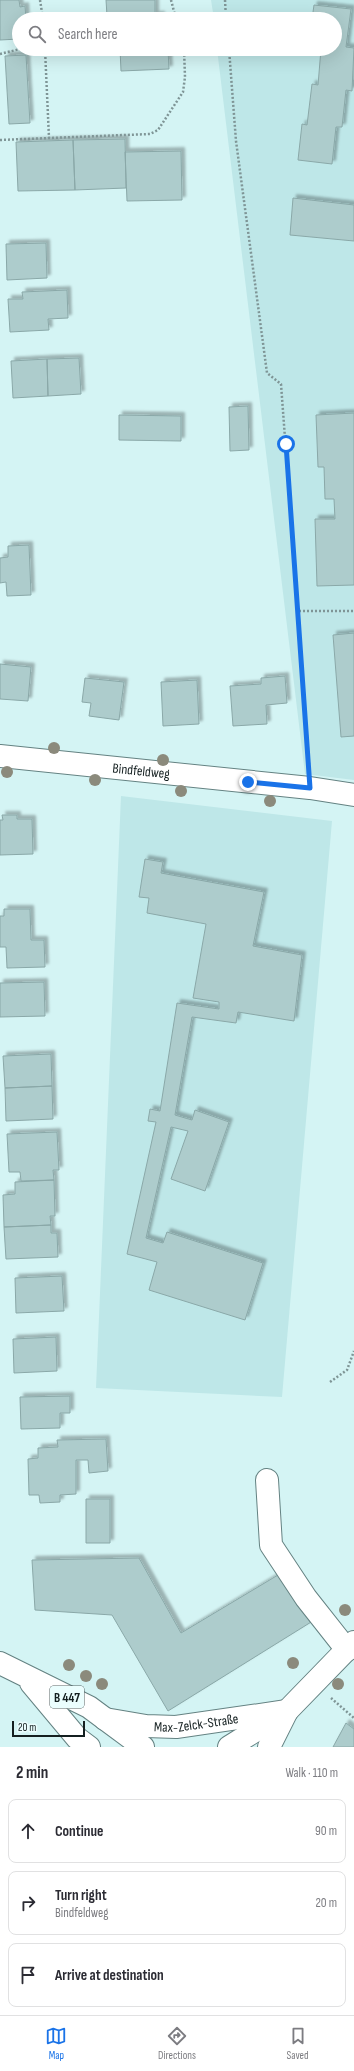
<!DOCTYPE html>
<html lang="en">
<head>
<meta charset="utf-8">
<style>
	:root { --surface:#fff; --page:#f7f7f7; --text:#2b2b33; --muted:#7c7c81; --line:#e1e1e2; --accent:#1a73e8 }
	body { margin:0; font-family:"Sofia Sans Condensed",sans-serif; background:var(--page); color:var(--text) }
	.scale { position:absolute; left:12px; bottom:10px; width:73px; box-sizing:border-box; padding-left:4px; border:2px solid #141f20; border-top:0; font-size:11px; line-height:14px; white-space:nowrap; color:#141f20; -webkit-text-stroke:3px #ebfefe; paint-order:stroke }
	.stop { position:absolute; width:12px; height:12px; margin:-9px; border:3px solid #1a73e8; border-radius:50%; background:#fff }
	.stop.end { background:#1a73e8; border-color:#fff; box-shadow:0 1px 4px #0008 }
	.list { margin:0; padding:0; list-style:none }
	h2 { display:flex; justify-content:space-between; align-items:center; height:52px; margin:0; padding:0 16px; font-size:17px }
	h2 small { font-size:13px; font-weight:400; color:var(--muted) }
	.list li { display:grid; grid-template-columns:26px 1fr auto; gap:12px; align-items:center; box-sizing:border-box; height:64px; margin:0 8px 8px; padding:0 8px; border:1px solid var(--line); border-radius:8px }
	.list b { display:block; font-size:15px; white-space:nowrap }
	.list p { margin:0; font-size:13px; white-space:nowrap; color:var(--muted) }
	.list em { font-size:13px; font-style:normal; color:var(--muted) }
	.icon { flex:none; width:22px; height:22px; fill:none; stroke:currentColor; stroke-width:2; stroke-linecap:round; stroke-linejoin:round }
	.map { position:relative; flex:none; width:354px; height:1747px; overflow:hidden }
	.search { position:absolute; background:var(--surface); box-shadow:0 4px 16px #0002; left:12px; right:12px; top:12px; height:44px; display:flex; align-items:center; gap:10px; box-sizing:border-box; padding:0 14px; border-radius:22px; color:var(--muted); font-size:15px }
	.sheet { height:268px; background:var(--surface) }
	nav { display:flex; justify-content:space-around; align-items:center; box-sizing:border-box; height:56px; border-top:1px solid var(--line); background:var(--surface); font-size:11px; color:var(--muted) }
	nav a { display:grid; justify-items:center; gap:2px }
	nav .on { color:var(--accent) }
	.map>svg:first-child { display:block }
</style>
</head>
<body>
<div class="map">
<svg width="354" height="1747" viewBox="0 0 354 1747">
	<defs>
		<filter id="shadow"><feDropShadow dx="3.5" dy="-3.5" stdDeviation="1" flood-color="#0004"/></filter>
	</defs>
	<rect width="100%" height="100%" fill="#d4f4f4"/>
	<!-- built -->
	<path fill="#bee7e8" d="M211 0H354V780L305 774 217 49H335V19H214Z
		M121 796 332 821 282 1397 96 1388Z"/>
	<!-- building -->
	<path fill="#adcccc" stroke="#8aa8a8" filter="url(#shadow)" d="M0 0H19L20 7 25 6 26 19H19V39L0 40Z
		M106 0H155V15L107 16Z
		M314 5 351 9 346 47 354 48 352 91 346 90 342 127H336L332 164 298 160 302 124 307 125 312 84 318 85 321 49H335V19H312Z
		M161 15V19H113V16Z
		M120 49H168L169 69 121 71Z
		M26 55 30 123 9 124 5 56Z
		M125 139 126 188 75 190 73 140Z
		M73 140 75 190 18 191 16 142Z
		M181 151 182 200 127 201 125 152Z
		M293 198 354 205V241L290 235Z
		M46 243 47 278 7 280 6 244Z
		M67 290 68 318 48 319 49 330 10 332 8 299H23L22 292Z
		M79 358 81 394 48 396 47 359Z
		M47 359 48 396 13 398 11 361Z
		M248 406 249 450 230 451 229 407Z
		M354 413V585L317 586 315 519H335L334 499H325L324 467H318L316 415Z
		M119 415 181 416V441L119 440Z
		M29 545 31 595 7 596 6 582 0 583V558L8 557V546Z
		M354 633V736L341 737 333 635Z
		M0 664 31 667 28 701 0 699Z
		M285 676 287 703 266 705 267 724 233 726 230 686 261 684V678Z
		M85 678 124 682 119 720 89 716 91 703 82 702Z
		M197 680 199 724 163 726 161 682Z
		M2 815H17V819H32L33 854 0 855V820H3Z
		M145 859 163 862 161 873 264 892 253 946 302 955 294 1021 238 1012 236 1023 192 1017 175 1115 192 1120 195 1110 229 1122 205 1191 171 1179 188 1131 171 1127 146 1238 163 1243 167 1232 263 1263 245 1320 149 1290 157 1262 127 1254 156 1122 148 1121 150 1109 160 1111 177 1003 219 1009V1002L193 998 206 924 147 913 149 898 139 897Z
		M4 909H30L31 940H44L45 967 7 968 6 947H0V916H4Z
		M44 982 45 1016 0 1017V983Z
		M51 1054 52 1086 5 1088 3 1056Z
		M52 1086 53 1119 6 1121 5 1088Z
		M57 1132 59 1170H53L54 1180 21 1181 20 1172H9L7 1134Z
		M54 1180 55 1216H50L51 1225 4 1227 3 1195 15 1194V1182Z
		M51 1225V1233H57L58 1257 6 1259 4 1227Z
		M62 1276 64 1311 16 1313 15 1278Z
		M56 1337 57 1371 14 1373 13 1339Z
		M70 1396V1413H60V1428L21 1429 20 1397Z
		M106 1439 108 1471 89 1473 88 1460H76V1494L60 1495V1502L40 1503 39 1495H29L28 1459 38 1458V1448L58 1447 57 1440Z
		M86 1499H110V1543H86Z
		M139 1558 181 1633 283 1572 316 1619 168 1711 112 1615 35 1610 32 1560Z
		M346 1723 354 1729V1747H333Z"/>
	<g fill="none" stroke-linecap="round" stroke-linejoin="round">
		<defs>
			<g id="minor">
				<path id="s1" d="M0 756 310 788 354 795"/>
				<path d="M267 1480 271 1545 306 1598 347 1650"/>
				<path id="s2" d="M105 1719 146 1726 176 1727 287 1711"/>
				<path d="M229 1747 287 1711 354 1642"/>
				<path d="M269 1747 287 1711"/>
			</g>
			<path id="major" d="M0 1663 89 1707 143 1747
				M31 1683 77 1738 89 1747"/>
		</defs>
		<!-- minor casing -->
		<use href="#minor" stroke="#648282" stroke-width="24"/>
		<!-- major casing -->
		<use href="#major" stroke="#648282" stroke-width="24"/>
		<!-- path -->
		<path stroke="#7f9596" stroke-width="2.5" stroke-dasharray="2 2" stroke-linecap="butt" d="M40 0 43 19
			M171 0 176 19
			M225 0 226 19
			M45 49 49 138
			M229 49 236 141 267 373 281 384 309 764
			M0 54 20 49
			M0 140 150 134 158 130 183 92 185 77 184 49
			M299 611H354
			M330 1382 347 1370 354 1351
			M331 1698 354 1718"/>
		<!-- minor -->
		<use href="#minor" stroke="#fff" stroke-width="22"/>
		<!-- major -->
		<use href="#major" stroke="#fff" stroke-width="22"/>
	</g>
	<!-- trees -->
	<g fill="#8b8a7c">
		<circle cx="54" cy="748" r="6"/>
		<circle cx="163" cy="760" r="6"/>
		<circle cx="7" cy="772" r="6"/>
		<circle cx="95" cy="780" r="6"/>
		<circle cx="181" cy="791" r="6"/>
		<circle cx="270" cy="801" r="6"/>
		<circle cx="345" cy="1610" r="6"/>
		<circle cx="293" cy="1663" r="6"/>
		<circle cx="69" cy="1665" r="6"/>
		<circle cx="86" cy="1676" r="6"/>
		<circle cx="102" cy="1684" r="6"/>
		<circle cx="338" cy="1684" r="6"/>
	</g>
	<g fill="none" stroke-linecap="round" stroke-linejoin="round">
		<!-- route -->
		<path stroke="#1a73e8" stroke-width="5" d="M248 782 310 788 286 444"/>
	</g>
	<g text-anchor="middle" stroke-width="4" stroke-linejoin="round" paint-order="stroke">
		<!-- shield labels -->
		<rect fill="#ebfefe" stroke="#546263" stroke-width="1" x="50" y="1686" width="34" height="22" rx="3"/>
		<g font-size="13" font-weight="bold" fill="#141f20">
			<text x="67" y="1702">B 447</text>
		</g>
		<!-- street labels -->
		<g font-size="14" fill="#141f20" stroke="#ebfefe">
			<text dy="5" stroke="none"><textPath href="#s1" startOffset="142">Bindfeldweg</textPath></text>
			<text dy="5" stroke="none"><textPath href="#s2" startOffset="92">Max-Zelck-Straße</textPath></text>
		</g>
	</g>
</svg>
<div class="scale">20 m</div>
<div class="stop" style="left:286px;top:444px"></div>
<div class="stop end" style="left:248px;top:782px"></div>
<div class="search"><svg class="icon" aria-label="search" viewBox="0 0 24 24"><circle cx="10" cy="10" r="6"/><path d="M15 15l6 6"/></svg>Search here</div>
</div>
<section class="sheet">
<h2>2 min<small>Walk · 110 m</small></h2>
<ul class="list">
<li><svg class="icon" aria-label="ahead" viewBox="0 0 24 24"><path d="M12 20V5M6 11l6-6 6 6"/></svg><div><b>Continue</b></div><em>90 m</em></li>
<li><svg class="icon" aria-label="right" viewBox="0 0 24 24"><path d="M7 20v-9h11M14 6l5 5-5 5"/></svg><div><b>Turn right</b><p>Bindfeldweg</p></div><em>20 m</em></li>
<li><svg class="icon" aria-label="arrive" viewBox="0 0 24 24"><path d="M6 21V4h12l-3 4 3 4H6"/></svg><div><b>Arrive at destination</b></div></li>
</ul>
</section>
<nav>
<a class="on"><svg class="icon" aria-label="map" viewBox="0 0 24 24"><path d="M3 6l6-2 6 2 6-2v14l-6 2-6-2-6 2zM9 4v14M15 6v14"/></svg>Map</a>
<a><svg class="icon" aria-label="directions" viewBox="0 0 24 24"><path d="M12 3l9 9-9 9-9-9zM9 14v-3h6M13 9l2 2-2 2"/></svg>Directions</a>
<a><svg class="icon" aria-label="saved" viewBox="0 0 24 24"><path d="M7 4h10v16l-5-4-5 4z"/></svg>Saved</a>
</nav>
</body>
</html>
